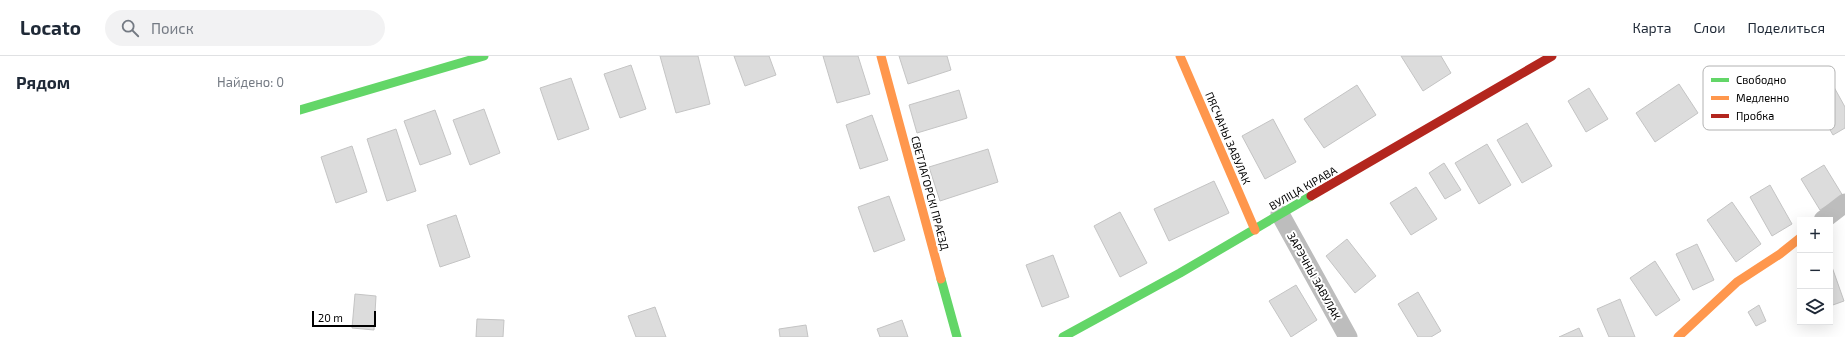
<!DOCTYPE html>
<html lang="ru">
<head>
<meta charset="utf-8">
<style>
	:root { --surface:#fff; --page:#f2f2f3; --text:#1f2937; --muted:#747a83; --line:#e0e1e3 }
	body { margin:0; font-family:"Exo 2",sans-serif; background:var(--page); color:var(--text) }
	.controls { position:absolute; right:12px; bottom:12px; display:grid; overflow:hidden; border-radius:0px; box-shadow:0 4px 16px #0002 }
	.controls button { width:36px; height:36px; display:grid; place-items:center; padding:0; border:0; border-bottom:1px solid var(--line); background:var(--surface); color:var(--text); font:20px sans-serif }
	.scale { position:absolute; left:12px; bottom:10px; width:64px; box-sizing:border-box; padding-left:4px; border:2px solid #000; border-top:0; font-size:11px; line-height:14px; white-space:nowrap; color:#000; -webkit-text-stroke:3px #fff; paint-order:stroke }
	.list { margin:0; padding:0; list-style:none }
	h2 { display:flex; justify-content:space-between; align-items:center; height:52px; margin:0; padding:0 16px; font-size:17px }
	h2 small { font-size:13px; font-weight:400; color:var(--muted) }
	.icon { flex:none; width:22px; height:22px; fill:none; stroke:currentColor; stroke-width:2; stroke-linecap:round; stroke-linejoin:round }
	.map { position:relative; flex:none; width:1545px; height:281px; overflow:hidden }
	header { display:flex; align-items:center; gap:24px; box-sizing:border-box; height:56px; padding:0 20px; background:var(--surface); border-bottom:1px solid var(--line) }
	header strong { font-size:19px }
	nav { display:flex; gap:22px; margin-inline-start:auto; font-size:14px }
	.search { width:280px; height:36px; background:var(--page); display:flex; align-items:center; gap:10px; box-sizing:border-box; padding:0 14px; border-radius:22px; color:var(--muted); font-size:15px }
	main { display:flex }
	aside { flex:1; background:var(--surface) }
	.map>svg:first-child { display:block }
</style>
</head>
<body>
<header>
<strong>Locato</strong>
<div class="search"><svg class="icon" aria-label="search" viewBox="0 0 24 24"><circle cx="10" cy="10" r="6"/><path d="M15 15l6 6"/></svg>Поиск</div>
<nav><a>Карта</a><a>Слои</a><a>Поделиться</a></nav>
</header>
<main>
<aside>
<h2>Рядом<small>Найдено: 0</small></h2>
<ul class="list">
</ul>
</aside>
<div class="map">
<svg width="1545" height="281" viewBox="0 0 1545 281">
	<rect width="100%" height="100%" fill="#fff"/>
	<!-- building -->
	<path fill="#dcdcdc" stroke="#c4c4c4" d="M360 0H398L410 48 376 57Z
		M434 0H469L476 19 445 30Z
		M523 0H558L570 38 537 47Z
		M599 0H647L651 14 608 28Z
		M1101 0H1141L1151 17 1123 35Z
		M331 9 346 53 320 62 304 18Z
		M271 22 289 73 258 84 240 32Z
		M1529 22 1545 51V72L1533 79 1507 34Z
		M1379 28 1398 57 1355 86 1336 57Z
		M1057 29 1076 59 1024 92 1004 63Z
		M1289 32 1308 63 1286 76 1268 45Z
		M659 34 667 62 617 77 609 49Z
		M184 53 200 97 170 109 153 64Z
		M135 54 151 98 120 109 104 65Z
		M572 59 588 104 560 113 546 69Z
		M973 63 996 106 965 123 942 80Z
		M1227 67 1252 110 1222 127 1197 84Z
		M96 73 116 135 87 145 67 83Z
		M1187 88 1211 129 1179 148 1155 107Z
		M52 90 67 136 36 147 21 101Z
		M688 93 698 126 640 145 629 111Z
		M1144 107 1161 134 1145 143 1129 117Z
		M1524 109 1543 140 1520 154 1501 123Z
		M914 125 929 157 869 185 854 153Z
		M1470 129 1492 168 1472 180 1450 141Z
		M1116 131 1137 163 1111 179 1090 147Z
		M589 140 605 184 574 196 558 151Z
		M1432 146 1461 188 1436 206 1407 164Z
		M820 156 847 207 820 221 794 170Z
		M156 159 170 201 140 211 127 169Z
		M1047 183 1076 220 1055 237 1026 200Z
		M1397 188 1414 224 1393 234 1376 198Z
		M753 199 769 241 742 251 726 209Z
		M1355 205 1380 244 1356 260 1330 222Z
		M1532 211 1544 245 1530 250V212Z
		M996 229 1017 264 991 281 969 245Z
		M1118 236 1141 275 1131 281H1118L1098 248Z
		M55 238 76 240 74 274 52 272Z
		M1320 243 1335 281H1309L1297 253Z
		M1459 249 1466 265 1456 270 1448 256Z
		M355 251 366 281H336L328 260Z
		M177 263 204 264 203 281H176Z
		M602 264 608 281H580L577 273Z
		M506 269 508 281H480L479 273Z
		M1279 272 1283 281H1259Z"/>
	<g fill="none" stroke-linecap="round" stroke-linejoin="round">
		<!-- street -->
		<path stroke="#bdbdbd" stroke-width="19" d="M980 158 1048 281
			M1523 164 1545 147"/>
		<!-- fast -->
		<path stroke="#63d668" stroke-width="9" d="M0 54 184 0
			M641 223 657 281
			M763 281 880 217 1011 140"/>
		<!-- slow -->
		<path stroke="#ff974d" stroke-width="9" d="M581 0 641 223
			M880 0 955 174
			M1378 281 1437 226 1480 198 1500 182"/>
		<!-- jam -->
		<path stroke="#b3261e" stroke-width="9" d="M1011 140 1252 0"/>
	</g>
	<g text-anchor="middle" stroke-width="4" stroke-linejoin="round" paint-order="stroke">
		<!-- street labels -->
		<g font-size="11" fill="#000" stroke="#fff">
			<text transform="translate(928 82) rotate(67)" y="4">ПЯСЧАНЫ ЗАВУЛАК</text>
			<text transform="translate(1003 132) rotate(-30)" y="4">ВУЛІЦА КІРАВА</text>
			<text transform="translate(630 137) rotate(75)" y="4">СВЕТЛАГОРСКІ ПРАЕЗД</text>
			<text transform="translate(1014 220) rotate(61)" y="4">ЗАРЭЧНЫ ЗАВУЛАК</text>
		</g>
	</g>
	<!-- legend -->
	<rect x="1403" y="10" width="132" height="64" rx="6" fill="#fff" stroke="#b2b2b2" stroke-width="1"/>
	<rect x="1411" y="22" width="18" height="4" fill="#63d668"/>
	<rect x="1411" y="40" width="18" height="4" fill="#ff974d"/>
	<rect x="1411" y="58" width="18" height="4" fill="#b3261e"/>
	<g font-size="11" fill="#000">
		<text x="1436" y="28">Свободно</text>
		<text x="1436" y="46">Медленно</text>
		<text x="1436" y="64">Пробка</text>
	</g>
</svg>
<div class="controls">
<button>+</button>
<button>−</button>
<button><svg class="icon" aria-label="layers" viewBox="0 0 24 24"><path d="M12 4l9 5-9 5-9-5zM3 14l9 5 9-5"/></svg></button>
</div>
<div class="scale">20 m</div>
</div>
</main>
</body>
</html>
